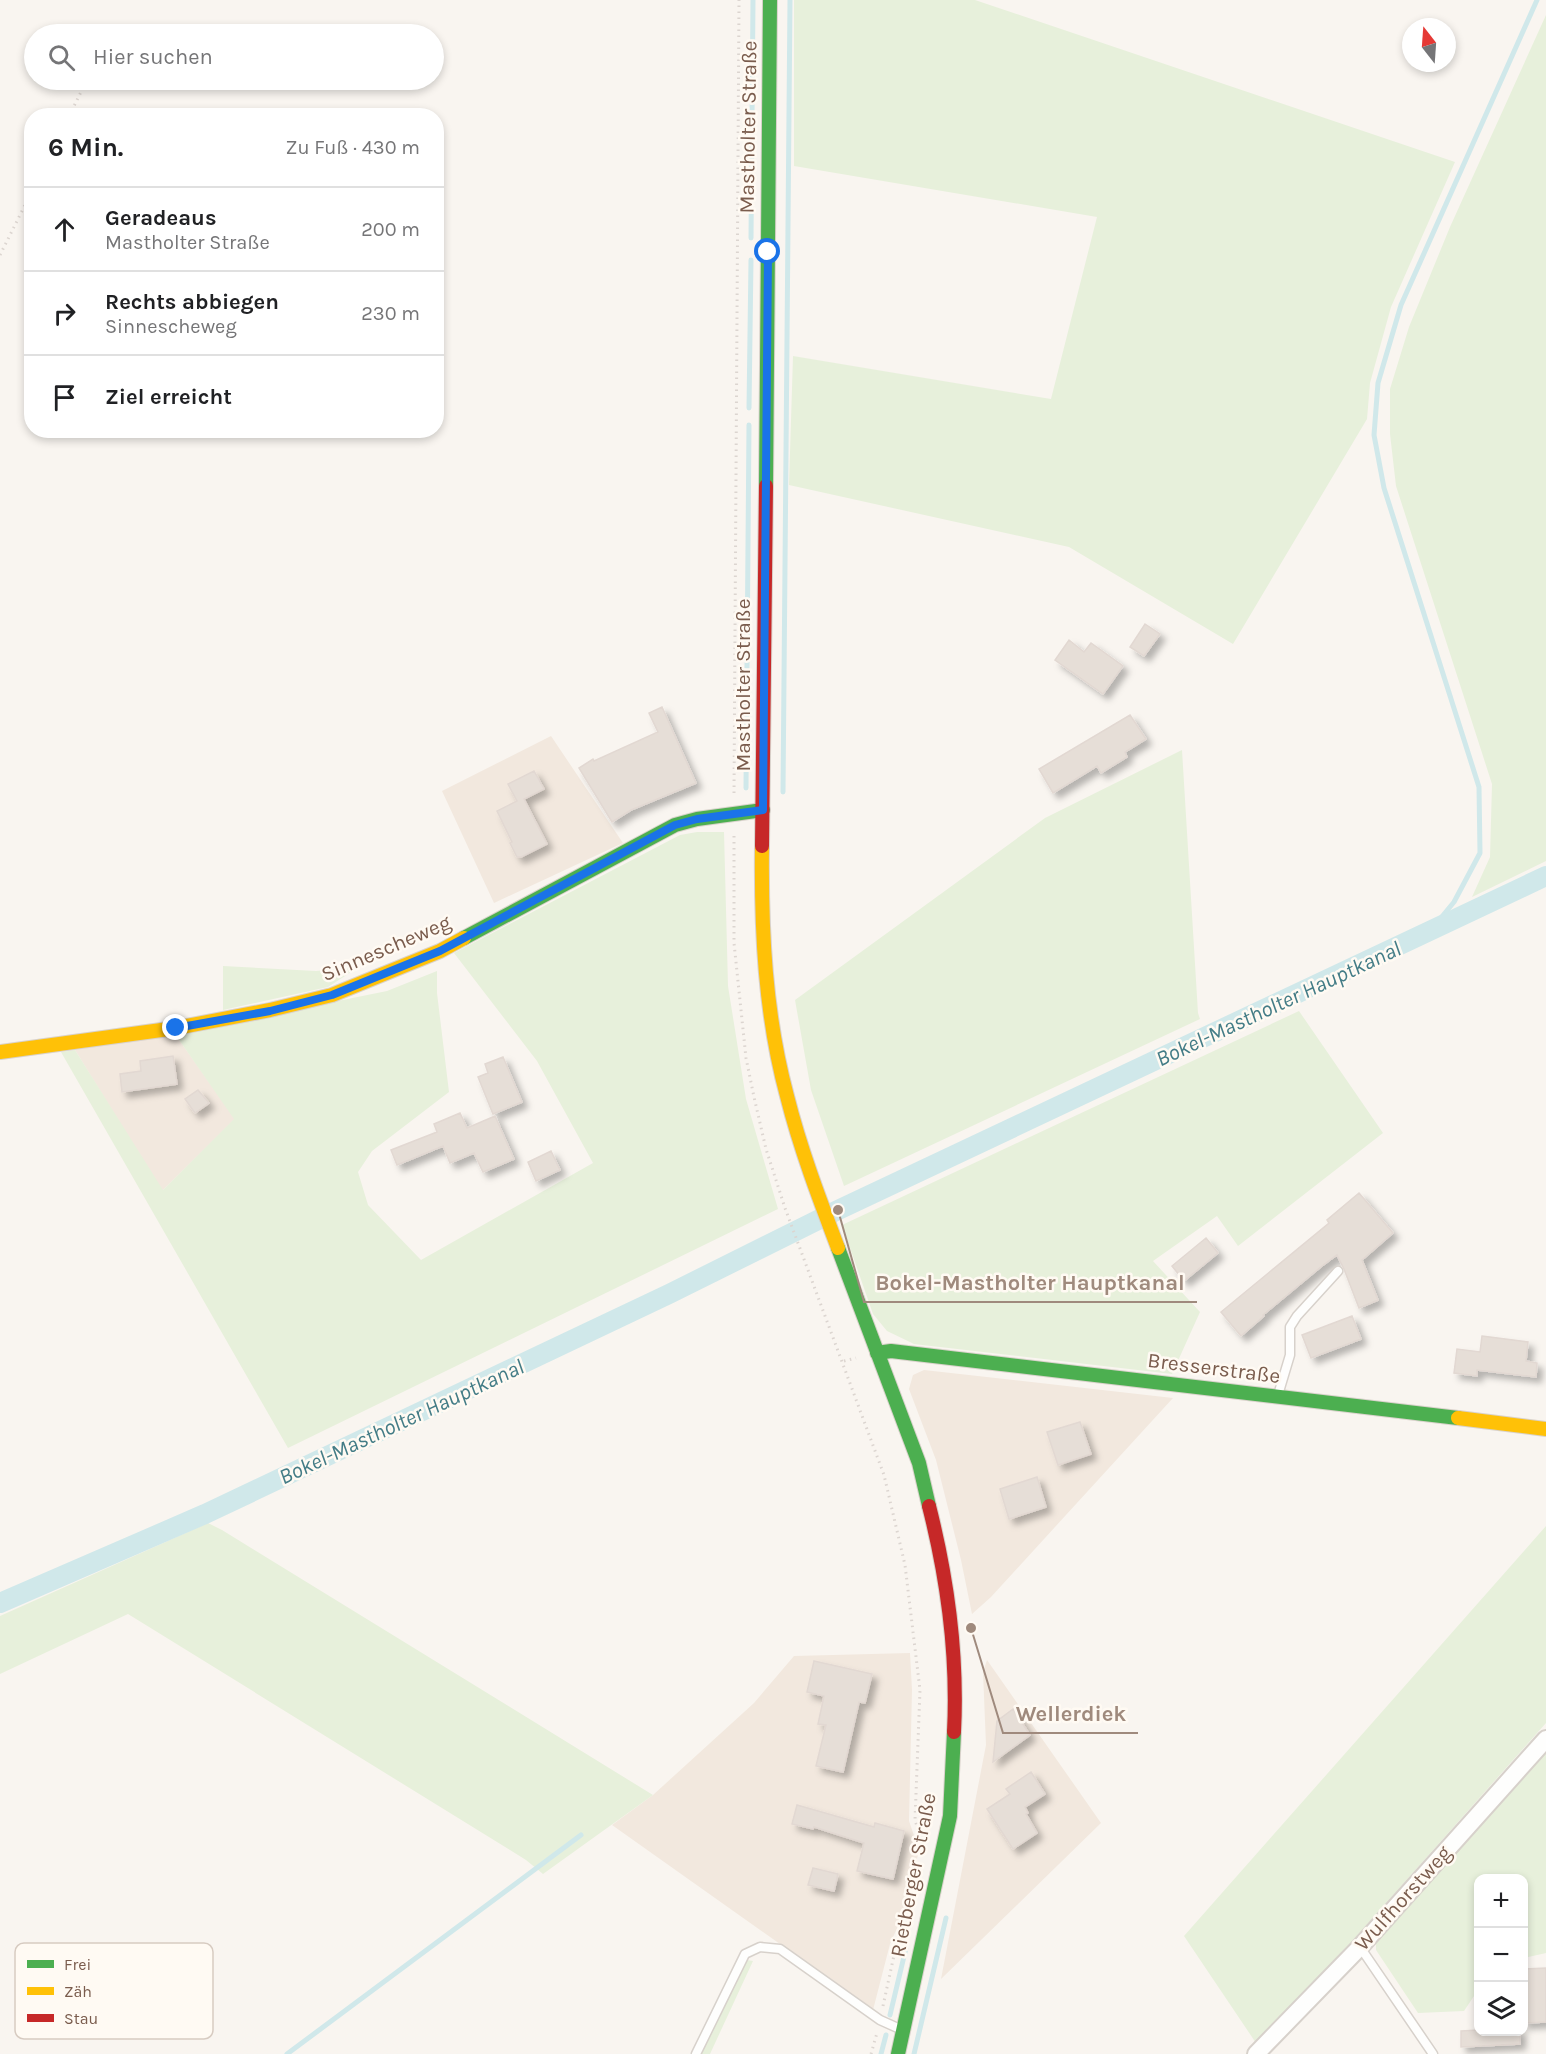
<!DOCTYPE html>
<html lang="de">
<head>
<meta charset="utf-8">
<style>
	:root { --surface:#fff; --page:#f6f6f6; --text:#202124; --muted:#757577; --line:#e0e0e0 }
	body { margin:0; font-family:Karla,sans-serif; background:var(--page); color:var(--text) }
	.controls { position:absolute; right:18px; bottom:18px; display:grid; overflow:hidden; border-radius:12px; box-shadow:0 3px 9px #0003 }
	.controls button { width:54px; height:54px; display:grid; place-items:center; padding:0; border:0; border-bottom:2px solid var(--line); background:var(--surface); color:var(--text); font:30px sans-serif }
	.compass { position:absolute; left:1402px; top:18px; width:54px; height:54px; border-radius:50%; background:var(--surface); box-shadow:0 3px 9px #0003; rotate:343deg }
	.stop { position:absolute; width:18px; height:18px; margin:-14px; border:4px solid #1a73e8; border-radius:50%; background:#fff }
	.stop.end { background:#1a73e8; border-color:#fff; box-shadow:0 2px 6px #0008 }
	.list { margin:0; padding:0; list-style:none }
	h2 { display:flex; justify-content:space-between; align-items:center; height:78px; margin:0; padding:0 24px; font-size:26px }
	h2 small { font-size:20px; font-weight:400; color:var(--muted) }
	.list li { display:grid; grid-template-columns:39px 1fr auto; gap:18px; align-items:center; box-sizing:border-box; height:84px; padding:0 24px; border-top:2px solid var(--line) }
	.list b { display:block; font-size:22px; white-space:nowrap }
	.list p { margin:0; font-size:20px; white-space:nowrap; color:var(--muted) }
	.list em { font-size:20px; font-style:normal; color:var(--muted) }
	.icon { flex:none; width:33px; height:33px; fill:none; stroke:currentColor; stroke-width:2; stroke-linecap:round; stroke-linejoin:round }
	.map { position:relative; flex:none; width:1546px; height:2054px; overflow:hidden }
	.search { position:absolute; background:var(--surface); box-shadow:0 3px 9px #0003; left:24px; top:24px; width:420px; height:66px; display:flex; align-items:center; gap:15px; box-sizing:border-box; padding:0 21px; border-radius:33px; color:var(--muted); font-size:22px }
	.panel { position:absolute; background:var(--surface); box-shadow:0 3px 9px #0003; left:24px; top:108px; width:420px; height:330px; border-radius:24px }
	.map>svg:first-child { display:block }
</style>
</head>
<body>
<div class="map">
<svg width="1546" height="2054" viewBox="0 0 1546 2054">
	<defs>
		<filter id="shadow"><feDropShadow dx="5.5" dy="5.5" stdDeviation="3" flood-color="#0004"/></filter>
	</defs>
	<rect width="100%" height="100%" fill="#f9f5f0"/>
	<!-- residential -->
	<path fill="#f2e8de" d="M551 736 623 843 494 903 442 791Z
		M175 1034 235 1119 162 1191 75 1050Z
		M924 1370 1173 1398 991 1597 972 1614 961 1560 936 1460 909 1389 913 1375Z
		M910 1653 912 1690 909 1821 919 1850 906 1908 890 1944 873 2010 612 1825 653 1795 754 1703 794 1656Z
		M987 1660 1101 1823 941 1979 986 1745 983 1672Z"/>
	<!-- green -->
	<path fill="#e7f0db" d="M794 0H975L1455 162 1391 307 1370 383 1367 419 1233 644 1069 547 789 485 793 356 1051 399 1097 217 794 166Z
		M1546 15V861L1472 897 1490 857 1492 784 1396 486 1390 434V389L1409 327 1450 227Z
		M1182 750 1198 1013 1200 1019 844 1186 811 1090 795 1000 1045 818Z
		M697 832H724L728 986 746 1099 778 1209 288 1448 61 1052 75 1050 163 1190 234 1119 175 1034 387 991 437 971V993L449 1092 372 1151 358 1172 368 1205 421 1260 593 1163 537 1061 454 953 680 835Z
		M223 966 316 971 359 967 328 987 223 1010Z
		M1299 1011 1383 1133 1238 1246 1217 1216 1153 1261 1200 1312 1172 1374 914 1344 887 1331 873 1314 842 1225Z
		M208 1523 222 1530 653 1795 543 1874 526 1860 128 1614 0 1674V1616Z
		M1546 1526V1723L1355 1938 1256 2043 1184 1936Z
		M1546 1753V1953L1524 1958V1878H1478V1990L1464 2011 1418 2013 1376 1950V1938Z
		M747 1960 753 1961 710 2054H699Z"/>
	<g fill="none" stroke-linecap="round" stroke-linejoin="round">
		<!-- stream -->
		<path stroke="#d0e8ea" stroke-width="5" d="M751 238 753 0
			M749 408 751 260
			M746 788 749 425
			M783 792 790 0
			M1431 930 1454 902 1480 853 1479 787 1384 488 1374 435 1378 383 1401 305 1537 0
			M890 2015 906 1948
			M287 2054 581 1835
			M881 2054 886 2035
			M914 2054 946 1918"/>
		<!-- canal -->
		<path stroke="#d0e8ea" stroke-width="20" d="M0 1603 205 1514 669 1294 838 1210 1546 876"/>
	</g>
	<!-- building -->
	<path fill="#e6ded7" stroke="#e2d8d2" stroke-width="1.5" filter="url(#shadow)" d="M1145 624 1160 634 1144 656 1130 647Z
		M1069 640 1084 652 1091 643 1123 666 1103 694 1055 660Z
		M662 707 696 783 631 810 612 822 579 768 593 759 594 761 658 732 649 713Z
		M1130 715 1146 739 1125 752 1127 757 1101 773 1097 766 1053 793 1039 769Z
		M534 771 544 789 524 799 547 844 521 857H517L510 843 512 842 497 811 517 801 508 784Z
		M173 1056 177 1084 122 1092 120 1074 141 1071 140 1061Z
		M503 1057 522 1102 493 1114 478 1077 488 1073 485 1064Z
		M198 1090 209 1103 195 1113 185 1099Z
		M460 1113 467 1128 495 1116 514 1159 483 1172 474 1153 450 1163 443 1146 397 1165 391 1150 437 1132 434 1124Z
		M551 1151 560 1170 536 1181 528 1162Z
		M1359 1193 1393 1233 1362 1260 1378 1300 1359 1308 1344 1269 1337 1255 1322 1266 1263 1315 1264 1316 1241 1336 1221 1312 1329 1223 1327 1220Z
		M1206 1238 1218 1253 1184 1281 1172 1266Z
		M1352 1316 1361 1339 1311 1358 1302 1335Z
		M1482 1336 1528 1342 1526 1361 1537 1363 1536 1377 1477 1370V1376L1454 1373 1457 1349 1480 1352Z
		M1080 1422 1091 1454 1058 1465 1047 1432Z
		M1037 1477 1046 1507 1009 1519 1000 1489Z
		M814 1661 872 1674 865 1703 859 1702 843 1772 816 1766 826 1725 818 1724 824 1696 807 1692Z
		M1013 1709 1030 1735 993 1762 997 1721Z
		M1031 1772 1045 1794 1025 1807 1028 1813 1026 1814 1037 1833 1013 1849 987 1809 1010 1794 1006 1789Z
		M797 1805 874 1827 875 1823 904 1831 893 1879 857 1871 864 1843 814 1827 813 1829 792 1824Z
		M813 1868 838 1874 834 1891 808 1885Z
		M1546 1968V2022L1524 2023V1969Z
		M1479 2030 1520 2031V2044L1461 2047V2031Z"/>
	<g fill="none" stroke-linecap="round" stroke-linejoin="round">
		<defs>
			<path id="lane" d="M1278 1395 1290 1355V1327L1297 1316 1338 1271
				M1360 1947 1433 2054
				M696 2054 745 1954 760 1947 780 1949 880 2020 900 2029"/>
			<path id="street" d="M1256 2054 1360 1947 1546 1739"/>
			<path id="fast" d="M766 486 770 0
				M464 938 675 825 697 819 763 810
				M838 1248 919 1463 929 1506
				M877 1353 891 1351 1458 1418
				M898 2054 950 1816 954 1732"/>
			<path id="slow" d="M762 846C761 930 765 1015 787 1096 800 1148 819 1198 838 1248
				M0 1052 176 1028 270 1010 332 995 440 951 464 938
				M1458 1418 1546 1429"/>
			<path id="jam" d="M762 846 766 486
				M929 1506C948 1581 958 1655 954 1732"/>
		</defs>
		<!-- lane casing -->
		<use href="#lane" stroke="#d7d1cb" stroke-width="11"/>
		<!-- street casing -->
		<use href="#street" stroke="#d7d1cb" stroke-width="20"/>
		<!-- fast casing -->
		<use href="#fast" stroke="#d9d2cb" stroke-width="16"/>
		<!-- slow casing -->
		<use href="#slow" stroke="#d9d2cb" stroke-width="16"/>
		<!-- jam casing -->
		<use href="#jam" stroke="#d9d2cb" stroke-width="16"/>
		<!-- path -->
		<path stroke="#dcd5d0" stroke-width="3" stroke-dasharray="1.5 4.5" stroke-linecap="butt" d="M69 116 87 80
			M0 255 32 191
			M734 793 739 0
			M734 836V943L746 1058 754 1097 766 1149 785 1208 884 1475 905 1565 920 1690 915 1820 922 1842
			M844 1361 856 1358
			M883 2006 896 1946 901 1935
			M871 2054 877 2033"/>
		<!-- lane -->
		<use href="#lane" stroke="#fefefd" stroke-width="8"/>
		<!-- street -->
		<use href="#street" stroke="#fefefd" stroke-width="16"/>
		<!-- fast -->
		<use href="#fast" stroke="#4caf50" stroke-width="14"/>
		<!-- slow -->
		<use href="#slow" stroke="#ffc107" stroke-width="14"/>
		<!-- jam -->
		<use href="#jam" stroke="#c62828" stroke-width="14"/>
	</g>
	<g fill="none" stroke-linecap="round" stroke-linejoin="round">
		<!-- route -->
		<path stroke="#1a73e8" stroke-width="8" d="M176 1028 270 1011 332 995 440 951 675 825 697 819 763 810 768 252"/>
	</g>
	<g text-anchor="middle" stroke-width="5" stroke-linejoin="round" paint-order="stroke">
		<!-- street labels -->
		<g font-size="21" fill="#7a5c4d" stroke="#fffaf3">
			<text transform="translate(748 127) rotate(-89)" y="7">Mastholter Straße</text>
			<text transform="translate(743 685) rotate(-90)" y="7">Mastholter Straße</text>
			<text transform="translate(386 948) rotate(-23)" y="7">Sinnescheweg</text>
			<text transform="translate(1214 1368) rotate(7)" y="7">Bresserstraße</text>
			<text transform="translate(913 1875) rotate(-79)" y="7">Rietberger Straße</text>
			<text transform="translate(1403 1898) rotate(-48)" y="7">Wulfhorstweg</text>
		</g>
		<!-- water labels -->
		<g font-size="22" font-style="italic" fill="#437c86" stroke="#fffaf3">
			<text transform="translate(1278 1003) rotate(-25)" y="8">Bokel-Mastholter Hauptkanal</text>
			<text transform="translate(401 1421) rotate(-25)" y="8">Bokel-Mastholter Hauptkanal</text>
		</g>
	</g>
	<!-- legend -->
	<rect x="15" y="1943" width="198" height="96" rx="9" fill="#fffaf3" stroke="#d7cbc1" stroke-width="1.5"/>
	<rect x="27" y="1960" width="27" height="8" fill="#4caf50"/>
	<rect x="27" y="1987" width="27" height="8" fill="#ffc107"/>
	<rect x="27" y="2014" width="27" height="8" fill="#c62828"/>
	<g font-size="16" fill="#7a5c4d">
		<text x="64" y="1970">Frei</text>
		<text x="64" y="1997">Zäh</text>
		<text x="64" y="2024">Stau</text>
	</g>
	<!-- callouts -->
	<path fill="none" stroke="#9f8a7d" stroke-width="2" d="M838 1210L864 1302H1197M971 1628L1003 1733H1138"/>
	<g fill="#9f8a7d" stroke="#fffaf3" stroke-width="2">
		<circle cx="838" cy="1210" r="6"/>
		<circle cx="971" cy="1628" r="6"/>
	</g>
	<g font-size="22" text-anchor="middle" font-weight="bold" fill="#9f8a7d" stroke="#fffaf3" stroke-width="5" stroke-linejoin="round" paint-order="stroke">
		<text x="1030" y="1290">Bokel-Mastholter Hauptkanal</text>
		<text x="1071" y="1721">Wellerdiek</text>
	</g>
</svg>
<div class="controls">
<button>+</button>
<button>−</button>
<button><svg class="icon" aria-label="layers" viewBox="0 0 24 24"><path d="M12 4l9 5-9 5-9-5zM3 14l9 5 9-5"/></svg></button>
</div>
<svg class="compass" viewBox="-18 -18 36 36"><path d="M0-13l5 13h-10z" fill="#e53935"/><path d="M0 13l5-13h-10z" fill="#757577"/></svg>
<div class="stop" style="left:768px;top:252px"></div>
<div class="stop end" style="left:176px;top:1028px"></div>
<div class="search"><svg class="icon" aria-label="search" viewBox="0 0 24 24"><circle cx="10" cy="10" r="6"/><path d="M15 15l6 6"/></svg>Hier suchen</div>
<section class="panel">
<h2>6 Min.<small>Zu Fuß · 430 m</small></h2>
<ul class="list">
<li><svg class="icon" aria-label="ahead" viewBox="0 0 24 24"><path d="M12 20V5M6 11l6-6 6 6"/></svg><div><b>Geradeaus</b><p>Mastholter Straße</p></div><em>200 m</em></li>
<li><svg class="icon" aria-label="right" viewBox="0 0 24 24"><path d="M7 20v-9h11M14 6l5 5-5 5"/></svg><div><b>Rechts abbiegen</b><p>Sinnescheweg</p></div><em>230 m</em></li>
<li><svg class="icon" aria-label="arrive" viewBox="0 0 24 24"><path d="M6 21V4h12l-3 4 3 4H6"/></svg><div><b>Ziel erreicht</b></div></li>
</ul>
</section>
</div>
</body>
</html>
